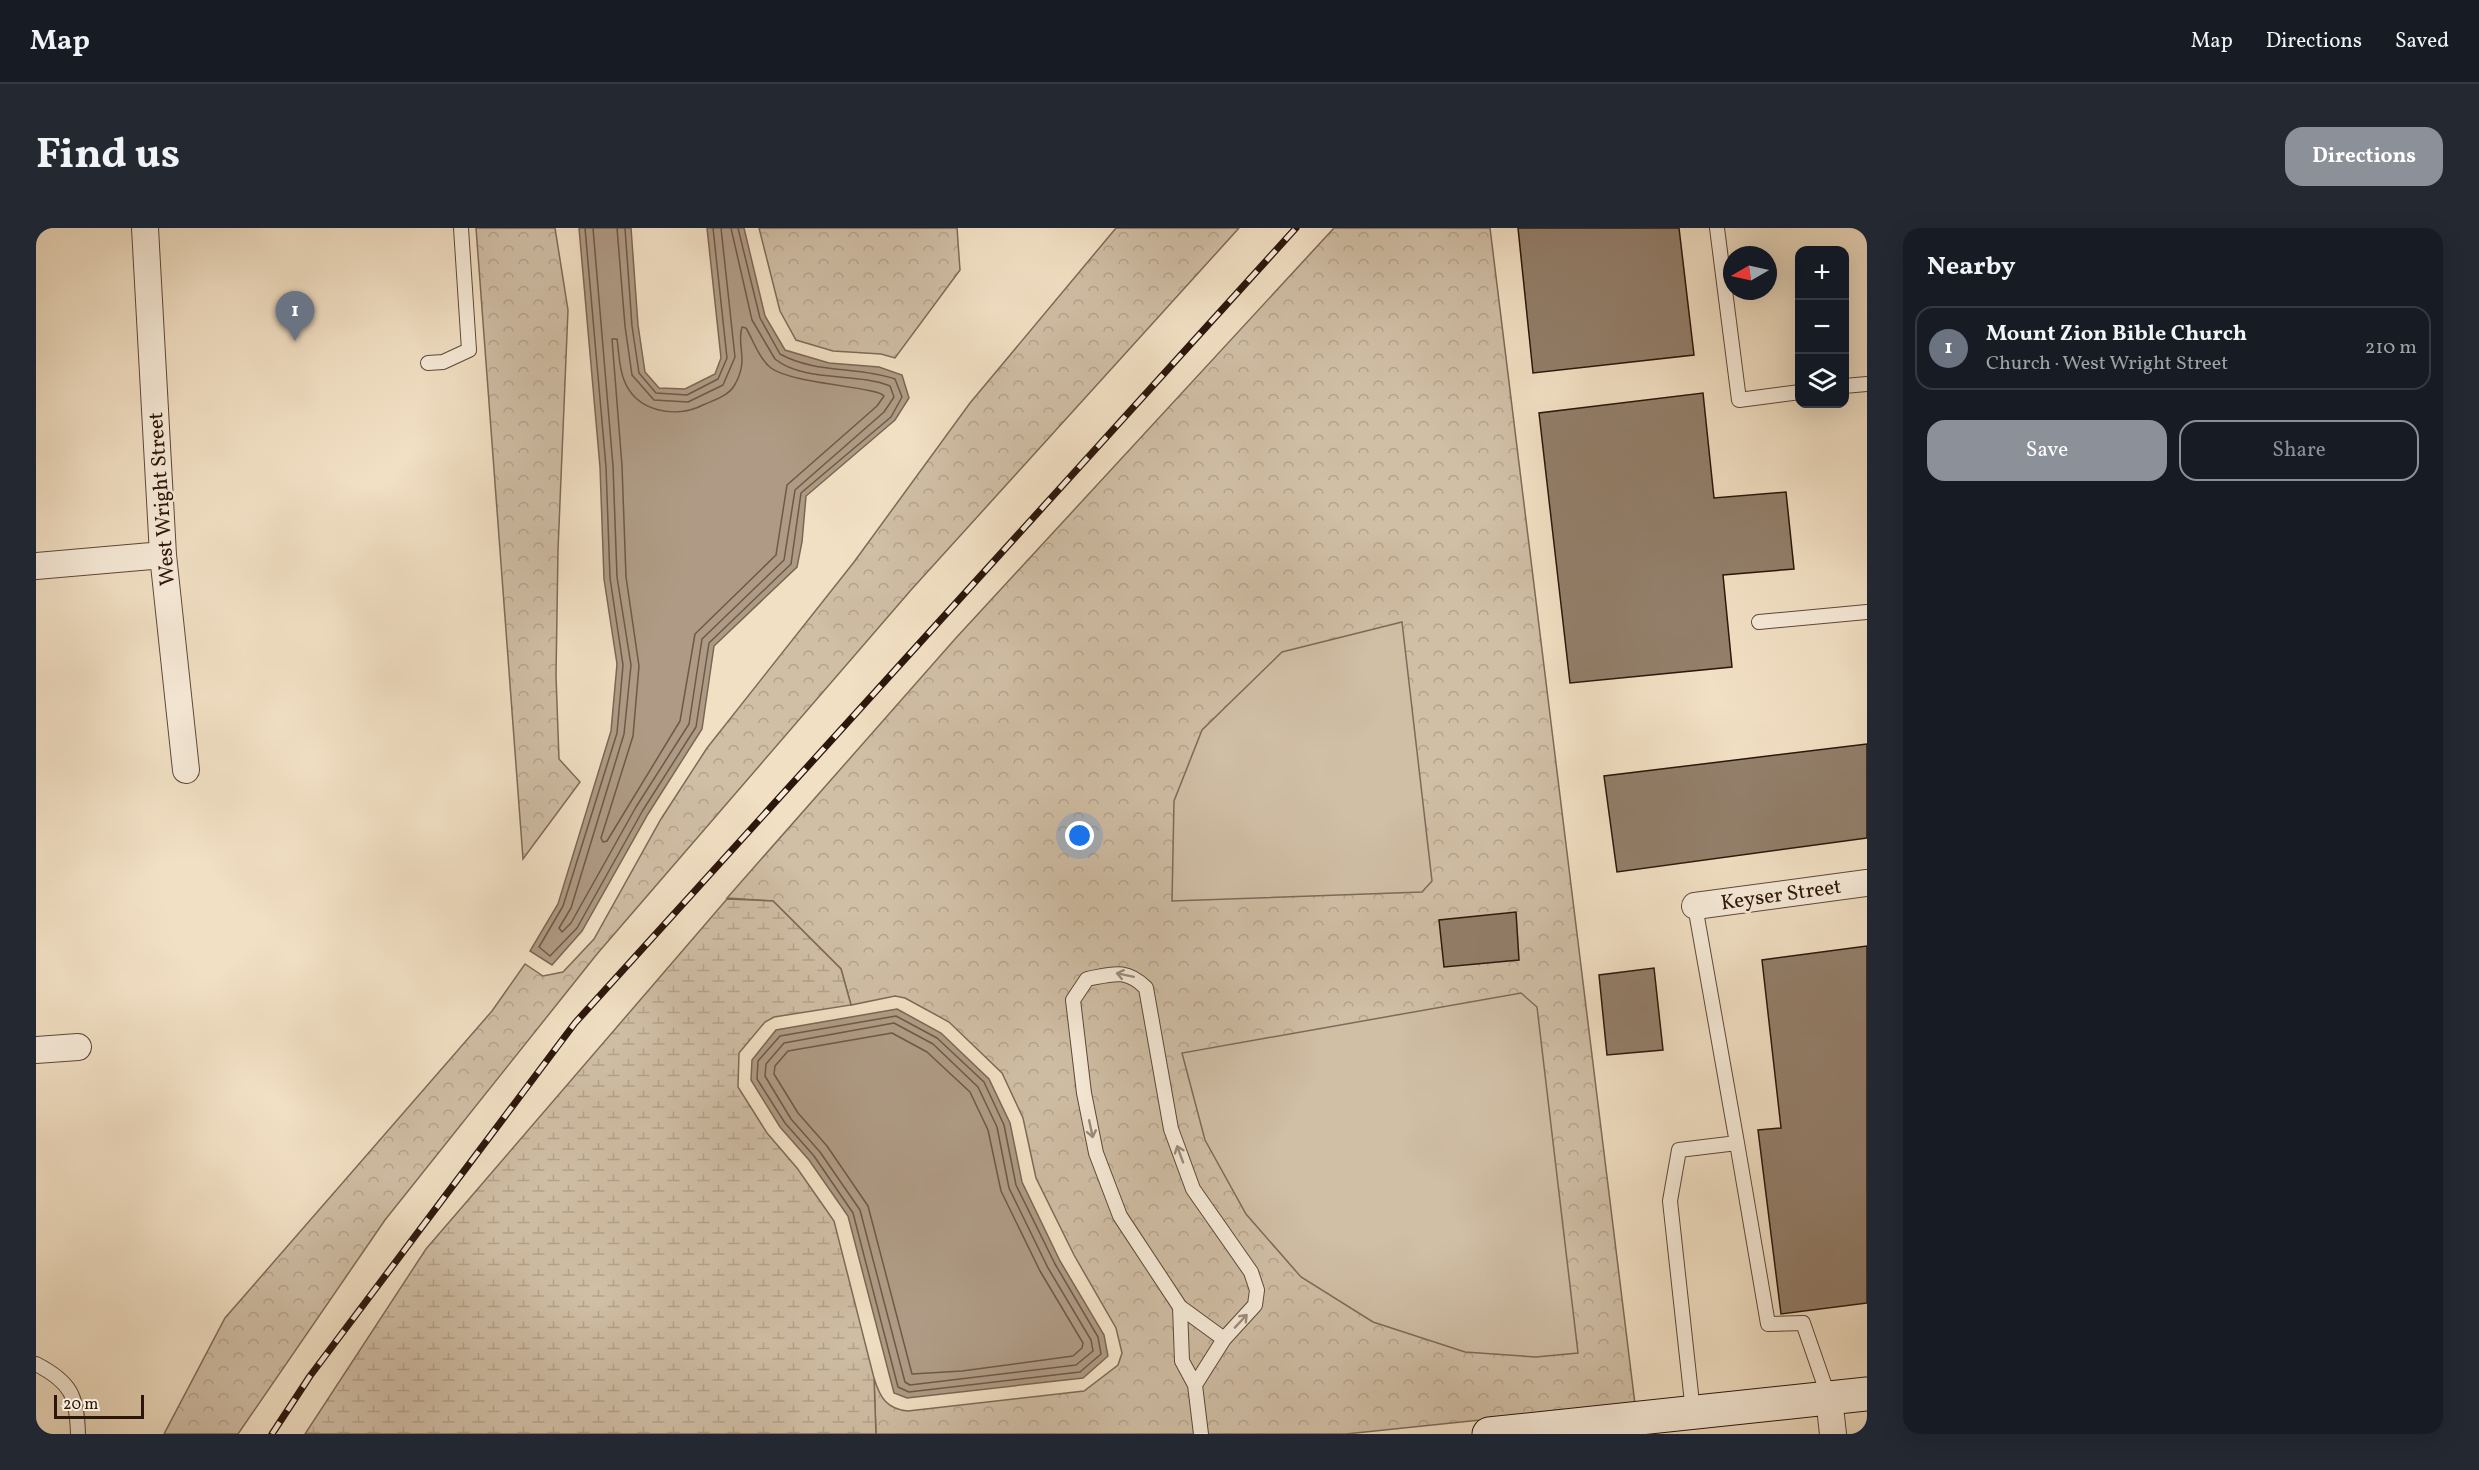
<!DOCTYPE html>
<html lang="en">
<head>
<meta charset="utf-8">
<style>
	:root { --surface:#171b24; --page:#242831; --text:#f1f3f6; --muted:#9ea1a6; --line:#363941; --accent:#8c9099 }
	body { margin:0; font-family:Vollkorn,serif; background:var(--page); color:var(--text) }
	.controls { position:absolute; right:18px; top:18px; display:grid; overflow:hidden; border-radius:12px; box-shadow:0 6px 24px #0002 }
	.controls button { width:54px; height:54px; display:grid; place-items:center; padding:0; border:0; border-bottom:2px solid var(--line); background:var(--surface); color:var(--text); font:30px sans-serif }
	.compass { position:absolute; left:1687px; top:18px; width:54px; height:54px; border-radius:50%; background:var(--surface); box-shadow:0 6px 24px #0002; rotate:261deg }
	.scale { position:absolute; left:18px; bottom:15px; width:90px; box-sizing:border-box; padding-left:6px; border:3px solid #2c160b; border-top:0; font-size:16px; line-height:21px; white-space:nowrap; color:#2c160b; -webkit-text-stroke:4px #f7ebd9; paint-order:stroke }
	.you { position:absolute; left:1044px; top:608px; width:21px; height:21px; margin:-15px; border:4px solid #fff; border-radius:50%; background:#1a73e8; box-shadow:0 0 0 9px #1a73e833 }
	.badge { display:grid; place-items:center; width:39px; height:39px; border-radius:50%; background:var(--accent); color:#fff; font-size:20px; font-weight:700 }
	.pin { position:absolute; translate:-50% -50px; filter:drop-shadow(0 2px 3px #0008) }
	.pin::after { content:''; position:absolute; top:32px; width:21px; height:18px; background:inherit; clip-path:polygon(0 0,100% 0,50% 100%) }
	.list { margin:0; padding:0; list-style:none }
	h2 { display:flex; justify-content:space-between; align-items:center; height:78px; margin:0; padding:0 24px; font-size:26px }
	h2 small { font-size:20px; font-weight:400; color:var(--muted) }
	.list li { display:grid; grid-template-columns:39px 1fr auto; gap:18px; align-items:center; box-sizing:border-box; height:84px; margin:0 12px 12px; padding:0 12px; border:2px solid var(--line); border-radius:18px }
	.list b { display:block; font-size:22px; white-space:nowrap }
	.list p { margin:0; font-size:20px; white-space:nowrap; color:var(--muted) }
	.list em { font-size:20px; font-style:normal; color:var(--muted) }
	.actions { display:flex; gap:12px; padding:18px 24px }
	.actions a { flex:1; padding:14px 0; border:2px solid var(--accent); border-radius:18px; text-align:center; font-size:21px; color:var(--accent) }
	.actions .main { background:var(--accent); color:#fff }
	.icon { flex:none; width:33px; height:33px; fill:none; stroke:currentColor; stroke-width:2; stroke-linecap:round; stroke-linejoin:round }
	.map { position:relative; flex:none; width:1831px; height:1206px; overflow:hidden; border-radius:18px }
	header { display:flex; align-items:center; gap:36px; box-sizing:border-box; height:84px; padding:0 30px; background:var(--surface); border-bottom:2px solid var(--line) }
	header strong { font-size:28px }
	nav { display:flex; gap:33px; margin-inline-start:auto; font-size:21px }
	.intro { display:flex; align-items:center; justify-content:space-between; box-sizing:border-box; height:144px; padding:0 36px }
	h1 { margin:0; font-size:42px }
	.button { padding:15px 27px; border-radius:18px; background:var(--accent); color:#fff; font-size:21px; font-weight:700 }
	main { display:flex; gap:36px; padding:0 36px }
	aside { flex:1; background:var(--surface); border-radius:18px; box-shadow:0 6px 24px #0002 }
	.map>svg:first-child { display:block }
</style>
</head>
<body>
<header>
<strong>Map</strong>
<nav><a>Map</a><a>Directions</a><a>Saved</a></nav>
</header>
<div class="intro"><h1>Find us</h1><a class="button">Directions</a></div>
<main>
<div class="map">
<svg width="1831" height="1206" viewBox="0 0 1831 1206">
	<defs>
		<pattern id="forest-crowns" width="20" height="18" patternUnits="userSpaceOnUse" patternTransform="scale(1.5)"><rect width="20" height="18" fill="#d0bea5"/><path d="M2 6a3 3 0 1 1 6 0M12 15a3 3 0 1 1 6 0" fill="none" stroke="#b3a38d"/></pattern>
		<pattern id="wetland-marsh" width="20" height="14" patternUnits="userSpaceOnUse" patternTransform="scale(1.5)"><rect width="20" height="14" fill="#d0bea5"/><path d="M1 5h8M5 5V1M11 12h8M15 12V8" fill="none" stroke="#b3a38d"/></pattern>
	</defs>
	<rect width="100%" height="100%" fill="#f2e0c4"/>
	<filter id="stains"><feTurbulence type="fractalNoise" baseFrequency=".00333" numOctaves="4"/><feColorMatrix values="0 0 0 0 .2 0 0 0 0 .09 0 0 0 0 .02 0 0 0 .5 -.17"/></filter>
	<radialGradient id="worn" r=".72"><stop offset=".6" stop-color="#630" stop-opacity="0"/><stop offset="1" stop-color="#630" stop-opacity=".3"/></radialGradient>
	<!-- forest -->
	<path fill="url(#forest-crowns)" stroke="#7e6a58" stroke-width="1.5" d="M440 0H519L532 82 522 322 520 448 523 531 544 554 487 631Z
		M723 0H921L924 42 859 130 845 126 797 123 760 112 744 83Z
		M1080 0H1203L875 362 561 726 349 992 202 1206H128L189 1090 456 783 489 736 507 748 527 744 558 711 625 591 671 520 818 334 934 175Z
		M1298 0H1454L1599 1176 1310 1206H840L838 1150C844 1170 851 1181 872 1183L1048 1163 1082 1137 1086 1125 1080 1100 1038 1027 1000 950 987 890 966 845 913 794 869 770 859 768 815 777 805 741 737 673 691 670 919 411Z"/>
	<!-- wetland -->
	<path fill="url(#wetland-marsh)" stroke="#7e6a58" stroke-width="1.5" d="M691 671 737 673 805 741 815 777 738 789 729 794 703 825 702 859 731 905 761 940 798 993 838 1150 840 1206H269L390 1021Z"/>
	<!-- garden -->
	<path fill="#d0bea5" stroke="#7e6a58" stroke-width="1.5" d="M1366 394 1396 653 1386 664 1136 673 1138 573 1166 502 1246 424Z
		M1485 765 1501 779 1542 1125 1500 1129 1429 1124 1337 1094 1265 1049 1210 986 1169 912 1146 825Z"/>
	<!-- water -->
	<path fill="#af9b85" stroke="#7b6654" stroke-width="1.5" d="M543 0H595L602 97 609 144 623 160 649 161 679 146 685 130 671 0H708L729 88 749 122 793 135 843 139 866 147 873 170 859 192 770 268 766 314 761 339 678 418 666 501 612 586 546 703 516 737 494 723 522 676 575 503 581 436 568 351 564 239Z
		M861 781 905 805 953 851 974 895 986 954 1024 1033 1068 1107 1072 1128 1047 1150 871 1170 858 1165 812 988 773 932 744 899 715 852 716 832 740 802Z"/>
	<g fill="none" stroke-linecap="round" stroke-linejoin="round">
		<!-- shore -->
		<path stroke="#6e5848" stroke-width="1.5" d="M549 0 570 239 574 350 587 437 581 505 527 678 503 719 514 728 541 700 607 582 660 499 673 415 755 336 765 265 855 189 866 169 859 151C822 138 780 146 744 126L724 90 702 0
			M557 0 577 238 581 349 595 437 588 506 535 680 523 700 526 704 535 695 600 579 653 496 666 411 748 332 759 262 848 184 858 169 854 158C821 144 769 155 739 131L716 92 695 0
			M581 0 589 98 596 147 618 172 652 174 687 157 699 129 685 0
			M589 0 596 98 603 145 620 165 651 167 682 151 691 130 677 0
			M706 99 710 100C717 112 724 132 735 140 756 156 843 159 848 168L841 178 751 257 740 327 659 406 644 493 571 613 567 614 565 610 597 508 603 438 590 349 586 238 576 111H581C583 124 583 140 588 152 600 184 640 191 667 177 678 172 692 168 698 158 714 132 700 118 706 99Z
			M860 788 901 810 948 854 968 897 980 957 1019 1036 1062 1109 1065 1126 1044 1144 873 1164 862 1159 817 985 778 928 749 895 721 851 722 833 744 808Z
			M858 795 897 816 942 859 961 899 973 960 1012 1040 1055 1112 1057 1123 1040 1137 874 1157 869 1154 824 982 784 924 755 891 729 848 730 836 748 815Z
			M856 805 891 824 934 864 952 902 965 963 1004 1043 1047 1115 1046 1120 1037 1128 926 1143 876 1146 832 978 791 918 762 885 738 846 739 838 752 823Z"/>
	</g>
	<!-- building -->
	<path fill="#937f6b" stroke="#2c160b" stroke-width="1.5" d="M1482 0H1643L1658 127 1497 145Z
		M1667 165 1678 270 1750 264 1758 341 1687 347 1696 439 1534 455 1503 185Z
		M1831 516V610L1581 644 1568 548Z
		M1480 684 1483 732 1408 739 1403 692Z
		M1831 718V1075L1745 1086 1722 902 1745 900 1726 732Z
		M1618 740 1627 822 1571 827 1563 747Z"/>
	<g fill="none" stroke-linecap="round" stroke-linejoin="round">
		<defs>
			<path id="lane" d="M1681 0 1703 172 1764 164
				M392 135 407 134 433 122 425 0
				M1808 158 1831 156
				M1723 394 1831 384
				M1659 678 1701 915
				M1144 1079 1188 1111
				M0 1136C35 1154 41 1168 42 1206
				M1159 1157 1188 1111 1219 1077 1221 1062 1215 1044 1157 961 1135 901 1110 760C1090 740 1077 746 1051 751L1037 772 1048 865 1060 925 1084 988 1144 1079 1146 1133 1159 1157 1165 1206
				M1657 1184 1634 973 1643 922 1701 915 1732 1096 1767 1095 1793 1170"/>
			<path id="street" d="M109 0 127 327 150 542
				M0 338 127 327
				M1659 678 1831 655
				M0 822 42 819
				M1793 1170 1797 1206"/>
			<path id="secondary" d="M1453 1206 1831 1166"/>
		</defs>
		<!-- lane casing -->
		<use href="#lane" stroke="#5e4839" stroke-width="16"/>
		<!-- street casing -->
		<use href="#street" stroke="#5e4839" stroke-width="28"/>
		<!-- secondary casing -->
		<use href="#secondary" stroke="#2c160b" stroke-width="35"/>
		<!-- lane -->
		<use href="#lane" stroke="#f7ebd9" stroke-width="14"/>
		<!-- street -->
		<use href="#street" stroke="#f7ebd9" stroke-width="26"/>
		<!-- secondary -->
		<use href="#secondary" stroke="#f7ebd9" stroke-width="33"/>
		<defs>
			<path id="rail" d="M236 1206 274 1148 539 795 1260 0"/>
		</defs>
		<!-- rail casing -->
		<use href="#rail" stroke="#2c160b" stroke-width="7"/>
		<!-- rail -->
		<use href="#rail" stroke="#f7ebd9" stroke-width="4.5" stroke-dasharray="14" stroke-linecap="butt"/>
	</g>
	<!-- one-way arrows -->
	<defs><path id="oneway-shaft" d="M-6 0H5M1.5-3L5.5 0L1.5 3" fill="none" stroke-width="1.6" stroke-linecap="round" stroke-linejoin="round" transform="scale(1.5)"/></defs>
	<g stroke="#9c8b7c">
		<use href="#oneway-shaft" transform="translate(1089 747) rotate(-168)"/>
		<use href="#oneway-shaft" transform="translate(1055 901) rotate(78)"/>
		<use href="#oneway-shaft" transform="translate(1144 926) rotate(-110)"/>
		<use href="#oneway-shaft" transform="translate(1205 1093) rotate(-47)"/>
	</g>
	<g text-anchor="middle" stroke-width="5" stroke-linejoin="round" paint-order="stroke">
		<!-- street labels -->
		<g font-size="21" fill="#2c160b" stroke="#f7ebd9">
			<text transform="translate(125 271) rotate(-94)" y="7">West Wright Street</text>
			<text transform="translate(1745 666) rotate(-8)" y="7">Keyser Street</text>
		</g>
	</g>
	<rect width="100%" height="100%" filter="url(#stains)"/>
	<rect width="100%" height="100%" fill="url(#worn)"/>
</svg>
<div class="controls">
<button>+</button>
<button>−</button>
<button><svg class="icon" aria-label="layers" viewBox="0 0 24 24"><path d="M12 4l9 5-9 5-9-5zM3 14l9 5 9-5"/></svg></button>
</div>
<svg class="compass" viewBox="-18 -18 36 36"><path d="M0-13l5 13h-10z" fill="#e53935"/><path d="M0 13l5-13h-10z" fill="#9ea1a6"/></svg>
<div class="scale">20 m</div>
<div class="you"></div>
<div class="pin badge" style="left:259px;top:113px;background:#6b7280">1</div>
</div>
<aside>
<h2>Nearby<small></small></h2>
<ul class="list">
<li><span class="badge" style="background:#6b7280">1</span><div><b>Mount Zion Bible Church</b><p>Church · West Wright Street</p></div><em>210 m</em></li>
</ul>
<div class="actions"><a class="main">Save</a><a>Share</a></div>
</aside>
</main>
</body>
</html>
